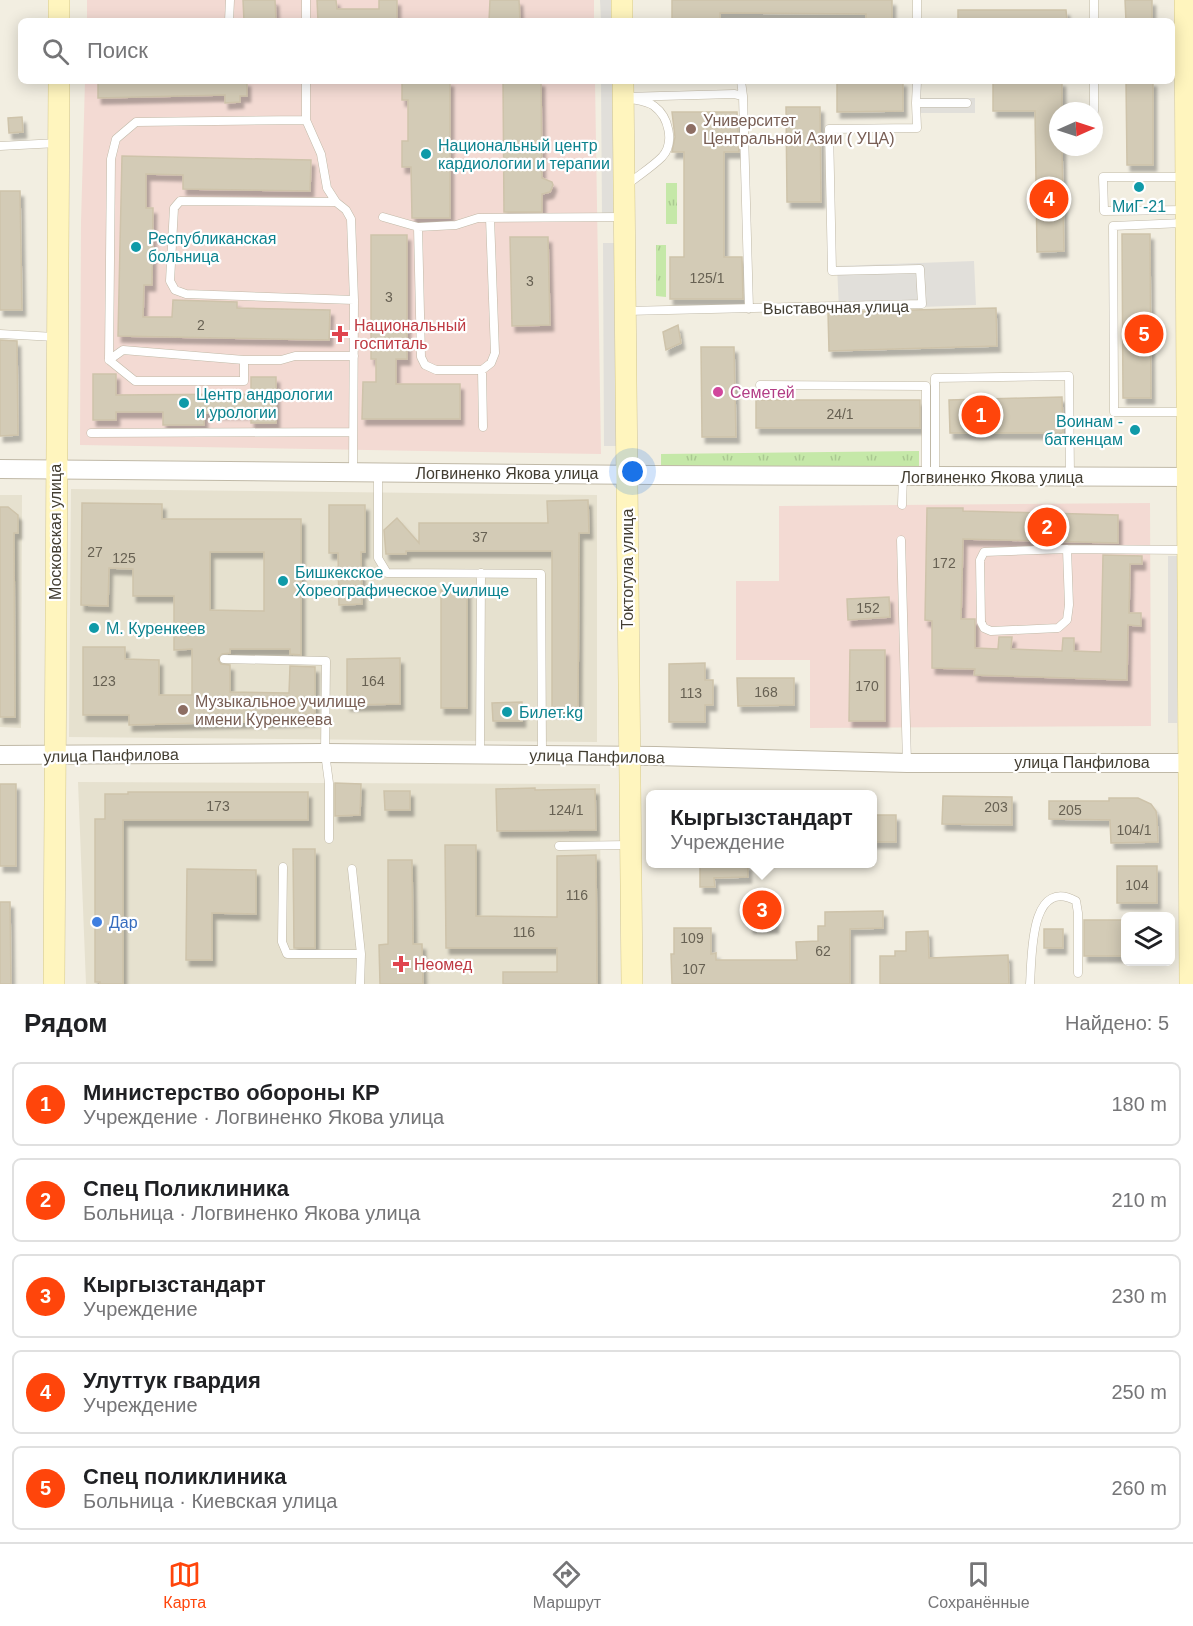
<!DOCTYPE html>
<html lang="ru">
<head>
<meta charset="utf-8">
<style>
	:root { --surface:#fff; --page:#f6f6f6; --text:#202124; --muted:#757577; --line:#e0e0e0; --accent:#ff450b }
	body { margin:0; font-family:Helvetica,sans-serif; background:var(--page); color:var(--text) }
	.controls { position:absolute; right:18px; bottom:18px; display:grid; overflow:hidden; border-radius:9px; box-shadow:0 3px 15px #0003 }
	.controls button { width:54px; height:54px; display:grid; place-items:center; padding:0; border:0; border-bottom:2px solid var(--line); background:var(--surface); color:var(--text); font:30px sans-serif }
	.compass { position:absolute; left:1049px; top:102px; width:54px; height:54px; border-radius:50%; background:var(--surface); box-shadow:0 3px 15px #0003; rotate:87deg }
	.you { position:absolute; left:633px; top:472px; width:21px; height:21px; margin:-15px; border:4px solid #fff; border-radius:50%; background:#1a73e8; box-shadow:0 0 0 9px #1a73e833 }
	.badge { display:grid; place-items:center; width:39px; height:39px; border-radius:50%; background:var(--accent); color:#fff; font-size:20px; font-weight:700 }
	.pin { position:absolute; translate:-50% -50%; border:3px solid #fff; box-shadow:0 2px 6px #0006 }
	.popup { position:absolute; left:646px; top:790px; width:231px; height:78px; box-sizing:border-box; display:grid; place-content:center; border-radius:9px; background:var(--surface); filter:drop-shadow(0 2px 4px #0005); font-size:20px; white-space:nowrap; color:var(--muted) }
	.popup b { font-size:22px; color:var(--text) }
	.popup::after { content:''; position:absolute; left:50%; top:100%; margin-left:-12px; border:12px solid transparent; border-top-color:var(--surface) }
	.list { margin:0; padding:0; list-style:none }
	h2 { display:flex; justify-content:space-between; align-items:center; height:78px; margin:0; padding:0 24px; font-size:26px }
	h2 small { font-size:20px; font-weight:400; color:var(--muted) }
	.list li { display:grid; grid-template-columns:39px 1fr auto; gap:18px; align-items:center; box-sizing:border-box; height:84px; margin:0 12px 12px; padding:0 12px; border:2px solid var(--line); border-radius:9px }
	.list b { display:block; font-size:22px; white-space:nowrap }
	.list p { margin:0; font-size:20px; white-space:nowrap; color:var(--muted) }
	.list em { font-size:20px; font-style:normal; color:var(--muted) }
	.icon { flex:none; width:33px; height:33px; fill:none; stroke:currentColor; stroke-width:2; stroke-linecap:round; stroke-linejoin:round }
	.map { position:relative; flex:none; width:1193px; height:984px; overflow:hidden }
	.search { position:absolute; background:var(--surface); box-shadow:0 3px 15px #0003; left:18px; right:18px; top:18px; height:66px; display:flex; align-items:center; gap:15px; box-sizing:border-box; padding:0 21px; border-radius:9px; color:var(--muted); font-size:22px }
	.sheet { height:558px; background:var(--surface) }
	nav { display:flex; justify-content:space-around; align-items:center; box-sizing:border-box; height:84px; border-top:2px solid var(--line); background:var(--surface); font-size:16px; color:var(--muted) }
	nav a { display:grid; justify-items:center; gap:3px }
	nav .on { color:var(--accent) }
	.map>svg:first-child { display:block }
</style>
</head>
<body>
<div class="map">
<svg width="1193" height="984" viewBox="0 0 1193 984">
	<defs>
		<pattern id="grass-tufts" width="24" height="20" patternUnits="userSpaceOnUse" patternTransform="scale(1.5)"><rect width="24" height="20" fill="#c5e8a8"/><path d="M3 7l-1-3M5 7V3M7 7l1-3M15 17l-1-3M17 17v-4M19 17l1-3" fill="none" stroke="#aac891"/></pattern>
		<filter id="shadow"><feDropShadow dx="3.5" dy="6" stdDeviation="1.5" flood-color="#0004"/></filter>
	</defs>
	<rect width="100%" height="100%" fill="#f2eee1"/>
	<!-- residential -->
	<path fill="#e6e1cf" d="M71 489 597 495V742L69 737Z
		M0 495H22L21 728 0 727Z
		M78 782 600 784 601 984H86Z"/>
	<!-- medical -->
	<path fill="#f3dad3" d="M87 0H594V21H87Z
		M85 81H595L601 454 80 445 81 222Z
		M1150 503 1151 726 810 728V660H736V581H779V506Z"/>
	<!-- grass -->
	<path fill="url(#grass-tufts)" d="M666 183H677V224H666Z
		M656 245H666V297L656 296Z
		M919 451V467L661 466V454Z"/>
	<!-- parking -->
	<path fill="#e1dfda" d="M600 0H622V21H601Z
		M601 81H622L624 216 602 217Z
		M919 98H975V113H919Z
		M603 243H624L626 446H604Z
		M974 261 976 305 839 310 837 266Z
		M1168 556H1177V723H1168Z"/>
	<!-- building -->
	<path fill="#d3cbb6" stroke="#cec3aa" stroke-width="1.5" fill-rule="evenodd" filter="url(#shadow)" d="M243 0H275L276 21H244Z
		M317 0H336L337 9H379V0H397V21H318Z
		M490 0H519L520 21H489Z
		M672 0H892V21H866V14L720 13V21H672Z
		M1125 0H1152V21H1126Z
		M958 10H1066L1067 21H958Z
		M98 81H247V96H240V102L225 103V95L98 98Z
		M402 81H450V218H412L411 167H402V141H408V100H402Z
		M503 81H541L542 178 552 182 553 185 550 192 542 194V212H504Z
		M837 81H903V111L837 112Z
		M993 81H1062V111H1058V147H1062L1064 251 1037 252 1035 111H993Z
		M1126 81H1153V165H1127Z
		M786 107H820L821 202H787Z
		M672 112H737L739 152H724V257H742L743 299H670V257H684V152H672L675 137Z
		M22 117 23 132 9 133 8 118Z
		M122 156 311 160 310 191 183 189V175L146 174V208H153L152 285H144L143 317H172L173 300 237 302V308L330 310 329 340 118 336Z
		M0 191H20L22 310H0Z
		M1122 234H1150L1151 398H1123Z
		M371 235H407V359H396V384H460V419H362L363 382H376V359H371Z
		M510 237H548L550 325 512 326Z
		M996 308 997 346 829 351 828 312Z
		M678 325 681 343 666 350 663 332Z
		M0 340 17 341 18 435 0 436Z
		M701 347H734L736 437H702Z
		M93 374H116V395L251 394V377H276V423H251V413H204V425H163V412H116V420H93Z
		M1062 397 1063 433H950L949 400Z
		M756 400H920V428H756Z
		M588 500 589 533H579L578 711H552V551H406V554H386L384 530 397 518 419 543V523H548L547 501Z
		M82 503 162 504V519H301V655L290 654V649H230V653L222 654 218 659 221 664 230 665V692L289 693 290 666 315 667V720L129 725V715H83V647H125V659L159 660V695H192V649L174 650V596H133V569L109 568 108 606 81 605ZM210 552H264V611L210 610Z
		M329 505H365V552H361L362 604 339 605 338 553H329Z
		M0 507H8L18 515V533H14L15 717H0Z
		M927 508H963V511L1118 515V543L963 539 961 619H975V648L998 649 999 637H1012L1011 649 1062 651 1063 638H1074V651L1101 652 1103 555 1142 556V564H1130L1129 613H1141V626L1128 625 1127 680 974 675 975 669 932 668V621L925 620Z
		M441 590H467V708H441Z
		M889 597 890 617 848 620 847 599Z
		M850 650H885V721H849Z
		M400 658V704L347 705V659Z
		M705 663V680H713V705H705V722H669V664Z
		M737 678H794V705L738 706Z
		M522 702V721H493L492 703Z
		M335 783 361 784 360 815 335 816Z
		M0 784H16V866H0Z
		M535 788V790L595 789 596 830 497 831 496 789Z
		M384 791H410V810H385Z
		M128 792H308V820H123V984H100V982H95V819H105V794H128Z
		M943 796 1012 797V825L942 824Z
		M1109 798H1138L1151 804 1156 811 1157 819 1158 842 1111 843 1110 820 1049 819V801H1109Z
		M873 815H896V842H873Z
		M445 845H476V916L557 917V856L596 855 597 984H503V972H557V948H446Z
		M293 849H315V948H294Z
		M388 860H412L413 944H422L423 984H380L379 945 388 944Z
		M700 864H748V877L714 878 715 887H700Z
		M1117 866H1157V903H1117Z
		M187 869 256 870V914L212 913V960H186Z
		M775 893V927H750V894Z
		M0 902H10L11 984H0Z
		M883 911V928L850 929V984H672L671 954H674V928H711V954L716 953V960H797L796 942 818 941V926H825V912Z
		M1084 920H1125V956H1084Z
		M1044 929H1063V948H1044Z
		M928 931 929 958 1008 955 1009 984H880V956H895V951H906V932Z"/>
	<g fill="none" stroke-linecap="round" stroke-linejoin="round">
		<defs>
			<path id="service" d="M306 0V21
				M229 21 230 0
				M917 21V0
				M1094 21V0
				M306 81V120L321 154 327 188 336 202 346 210 351 219 354 300 353 472
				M741 81 743 96
				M917 81 916 103H967
				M624 97 734 94 743 96 749 309
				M627 98C635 100 648 101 654 106 669 117 675 143 662 157 652 167 639 175 628 184
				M1094 111V81
				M0 146 58 143
				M1183 177H1103L1104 211 1185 210
				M336 202 180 201 174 208 170 281 175 290 186 294 354 300
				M383 217 418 227 456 225 478 218 623 217
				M1183 223 1113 226 1114 393V412H1185
				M418 227 421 357 425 365 436 370H482L491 363 495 353 490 218
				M626 311 922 304 920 269 832 271 829 129 917 128 916 103
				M0 334 55 337
				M109 360 111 159 116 139 136 122 306 120
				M109 360 123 350 244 360H281L295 356H354
				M109 360 135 381H244V360
				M482 370 483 427
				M760 385 926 386V475
				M91 433 353 432
				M378 473V558L387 573 541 574 542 754
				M935 475V378L1069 376 1070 476
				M902 505 903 476
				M901 540 907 763
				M1067 549 1069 605 1067 620 1058 628 991 631 984 628 981 622 980 560 984 552 1067 549 1185 550
				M224 659 326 661 325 753 329 783V839
				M480 755 481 573
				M559 846 629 845
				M283 867 282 942 287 954H361
				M352 869 361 954 360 984
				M1030 984C1032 959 1029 876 1076 901L1078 913V973"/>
			<path id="tertiary" d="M0 469 652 475 1193 477
				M0 755 325 753 656 756 907 763H1193"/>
			<path id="secondary" d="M622 0V21
				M1185 0 1190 984
				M59 21V0
				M623 81 632 984
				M54 984 59 81"/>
		</defs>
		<!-- service casing -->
		<use href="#service" stroke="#c0b9a7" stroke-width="9"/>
		<!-- tertiary casing -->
		<use href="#tertiary" stroke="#c0b9a7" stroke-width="20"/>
		<!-- secondary casing -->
		<use href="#secondary" stroke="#d3c78f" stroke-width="22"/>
		<!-- service -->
		<use href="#service" stroke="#fff" stroke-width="8"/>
		<!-- tertiary -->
		<use href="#tertiary" stroke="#fff" stroke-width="18"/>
		<!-- secondary -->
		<use href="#secondary" stroke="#fff5be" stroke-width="21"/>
	</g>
	<!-- markers -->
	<g fill="#8d6e63" stroke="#fff" stroke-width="2">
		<circle cx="691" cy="129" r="6"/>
		<circle cx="183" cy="710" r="6"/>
	</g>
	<g fill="#0f9aa8" stroke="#fff" stroke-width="2">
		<circle cx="426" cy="154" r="6"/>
		<circle cx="1139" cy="187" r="6"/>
		<circle cx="136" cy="247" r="6"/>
		<circle cx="184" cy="403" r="6"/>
		<circle cx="1135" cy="430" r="6"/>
		<circle cx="283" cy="581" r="6"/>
		<circle cx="94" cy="628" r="6"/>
		<circle cx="507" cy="712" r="6"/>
	</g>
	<g fill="#e0444e" stroke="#fff" stroke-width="2">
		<path d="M337 325h6v6h6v6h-6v6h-6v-6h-6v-6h6z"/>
		<path d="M398 955h6v6h6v6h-6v6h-6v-6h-6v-6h6z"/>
	</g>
	<circle fill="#d1479c" stroke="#fff" stroke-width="2" cx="718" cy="392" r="6"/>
	<circle fill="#3f7fe0" stroke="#fff" stroke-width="2" cx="97" cy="922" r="6"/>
	<g text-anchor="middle" stroke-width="4.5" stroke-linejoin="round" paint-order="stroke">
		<!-- number labels -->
		<g font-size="14" fill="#676153">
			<text x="707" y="283">125/1</text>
			<text x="530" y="286">3</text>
			<text x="389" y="302">3</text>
			<text x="201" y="330">2</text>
			<text x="840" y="419">24/1</text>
			<text x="480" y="542">37</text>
			<text x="95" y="557">27</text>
			<text x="124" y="563">125</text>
			<text x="944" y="568">172</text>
			<text x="868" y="613">152</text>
			<text x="104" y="686">123</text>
			<text x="373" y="686">164</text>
			<text x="867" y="691">170</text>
			<text x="766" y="697">168</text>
			<text x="691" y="698">113</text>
			<text x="218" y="811">173</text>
			<text x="996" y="812">203</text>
			<text x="566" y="815">124/1</text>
			<text x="1070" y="815">205</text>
			<text x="1134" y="835">104/1</text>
			<text x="1137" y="890">104</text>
			<text x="577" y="900">116</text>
			<text x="524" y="937">116</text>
			<text x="692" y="943">109</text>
			<text x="823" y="956">62</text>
			<text x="694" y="974">107</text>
		</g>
		<!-- education labels -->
		<g font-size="16" fill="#785e54" stroke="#fff" text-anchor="start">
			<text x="703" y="126">Университет<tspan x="703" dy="18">Центральной Азии ( УЦА)</tspan></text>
			<text x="195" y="707">Музыкальное училище<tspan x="195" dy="18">имени Куренкеева</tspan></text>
		</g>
		<!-- culture labels -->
		<g font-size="16" fill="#0d838f" stroke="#fff" text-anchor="start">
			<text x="438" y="151">Национальный центр<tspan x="438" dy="18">кардиологии и терапии</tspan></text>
			<text x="1139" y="212" text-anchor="middle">МиГ-21</text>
			<text x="148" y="244">Республиканская<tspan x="148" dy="18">больница</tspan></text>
			<text x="196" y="400">Центр андрологии<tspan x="196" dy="18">и урологии</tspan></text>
			<text x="1123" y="427" text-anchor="end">Воинам -<tspan x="1123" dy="18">баткенцам</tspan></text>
			<text x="295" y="578">Бишкекское<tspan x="295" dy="18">Хореографическое Училище</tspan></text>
			<text x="106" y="634">М. Куренкеев</text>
			<text x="519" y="718">Билет.kg</text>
		</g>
		<!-- street labels -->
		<g font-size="16" fill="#433e32" stroke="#fff">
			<text transform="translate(836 307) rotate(-1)" y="6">Выставочная улица</text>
			<text x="507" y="479">Логвиненко Якова улица</text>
			<text x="992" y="483">Логвиненко Якова улица</text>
			<text transform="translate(55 532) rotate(-90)" y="6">Московская улица</text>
			<text transform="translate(627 569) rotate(-90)" y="6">Токтогула улица</text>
			<text transform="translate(111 755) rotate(-1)" y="6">улица Панфилова</text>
			<text transform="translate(597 756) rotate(1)" y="6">улица Панфилова</text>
			<text x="1082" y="768">улица Панфилова</text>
		</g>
		<!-- health labels -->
		<g font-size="16" fill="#be3a42" stroke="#fff" text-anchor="start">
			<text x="354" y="331">Национальный<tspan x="354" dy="18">госпиталь</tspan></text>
			<text x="414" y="970">Неомед</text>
		</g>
		<!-- hotel labels -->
		<g font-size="16" fill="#b23c85" stroke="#fff" text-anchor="start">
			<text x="730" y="398">Семетей</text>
		</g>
		<!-- shop labels -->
		<g font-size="16" fill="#366cbe" stroke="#fff" text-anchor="start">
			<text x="109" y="928">Дар</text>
		</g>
	</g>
</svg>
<div class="controls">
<button><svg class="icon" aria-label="layers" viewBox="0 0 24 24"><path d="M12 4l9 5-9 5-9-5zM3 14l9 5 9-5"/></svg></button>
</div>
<svg class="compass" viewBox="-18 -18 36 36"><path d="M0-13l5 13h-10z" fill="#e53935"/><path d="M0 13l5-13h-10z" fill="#757577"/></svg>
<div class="you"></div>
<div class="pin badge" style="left:981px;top:415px">1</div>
<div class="pin badge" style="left:1047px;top:527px">2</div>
<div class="pin badge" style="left:762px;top:910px">3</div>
<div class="popup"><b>Кыргызстандарт</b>Учреждение</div>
<div class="pin badge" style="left:1049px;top:199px">4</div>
<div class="pin badge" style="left:1144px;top:334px">5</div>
<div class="search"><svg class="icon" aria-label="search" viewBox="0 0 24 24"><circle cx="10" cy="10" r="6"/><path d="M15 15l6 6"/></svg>Поиск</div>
</div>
<section class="sheet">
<h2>Рядом<small>Найдено: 5</small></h2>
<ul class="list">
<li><span class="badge">1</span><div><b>Министерство обороны КР</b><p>Учреждение · Логвиненко Якова улица</p></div><em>180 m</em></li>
<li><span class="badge">2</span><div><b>Спец Поликлиника</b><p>Больница · Логвиненко Якова улица</p></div><em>210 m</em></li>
<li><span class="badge">3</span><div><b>Кыргызстандарт</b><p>Учреждение</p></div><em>230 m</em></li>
<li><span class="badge">4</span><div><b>Улуттук гвардия</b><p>Учреждение</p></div><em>250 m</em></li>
<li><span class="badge">5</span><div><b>Спец поликлиника</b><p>Больница · Киевская улица</p></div><em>260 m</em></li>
</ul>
</section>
<nav>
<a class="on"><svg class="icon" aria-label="map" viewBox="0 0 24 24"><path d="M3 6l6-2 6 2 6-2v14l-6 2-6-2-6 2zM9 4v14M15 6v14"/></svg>Карта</a>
<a><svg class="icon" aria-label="directions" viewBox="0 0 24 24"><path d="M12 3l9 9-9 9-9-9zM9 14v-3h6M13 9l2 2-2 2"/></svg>Маршрут</a>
<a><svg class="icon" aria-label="saved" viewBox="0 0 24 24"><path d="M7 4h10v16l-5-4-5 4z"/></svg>Сохранённые</a>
</nav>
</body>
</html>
